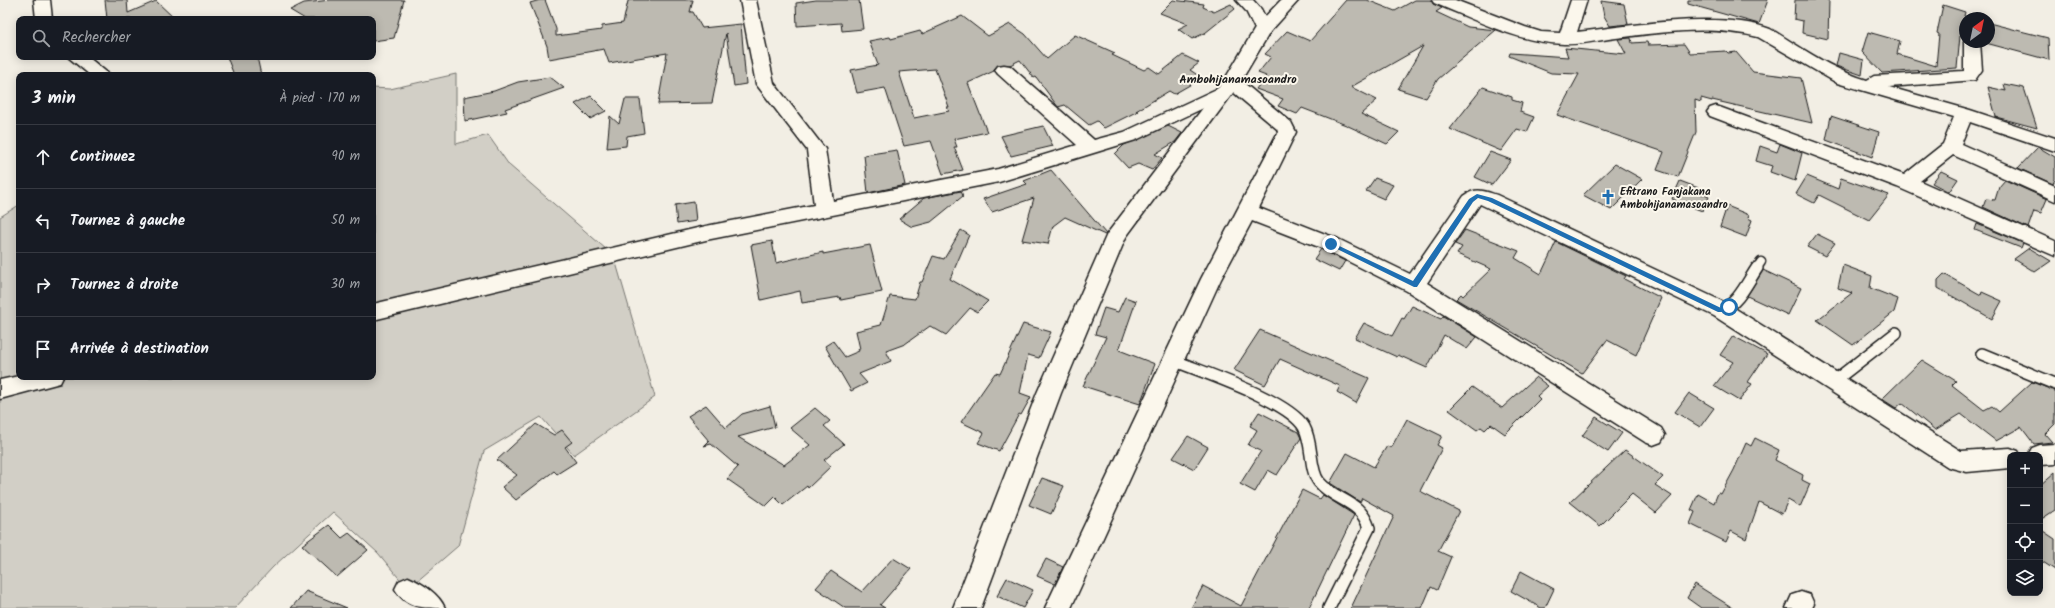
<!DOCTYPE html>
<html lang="fr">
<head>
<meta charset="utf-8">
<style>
	:root { --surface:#171b24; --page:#242831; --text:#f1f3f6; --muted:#9ea1a6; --line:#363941 }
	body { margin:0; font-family:Kalam,sans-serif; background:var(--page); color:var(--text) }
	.controls { position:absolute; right:12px; bottom:12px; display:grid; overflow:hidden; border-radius:8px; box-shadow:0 2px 10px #0003 }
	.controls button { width:36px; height:36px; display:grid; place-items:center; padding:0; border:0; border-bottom:1px solid var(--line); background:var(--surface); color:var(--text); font:20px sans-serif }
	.compass { position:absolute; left:1959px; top:12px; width:36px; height:36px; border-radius:50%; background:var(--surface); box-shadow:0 2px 10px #0003; rotate:33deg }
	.stop { position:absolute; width:12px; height:12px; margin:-9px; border:3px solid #1f6fb2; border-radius:50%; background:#fff }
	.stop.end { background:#1f6fb2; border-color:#fff; box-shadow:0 1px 4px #0008 }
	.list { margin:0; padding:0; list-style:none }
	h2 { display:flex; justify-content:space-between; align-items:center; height:52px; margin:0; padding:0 16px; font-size:17px }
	h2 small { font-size:13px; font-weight:400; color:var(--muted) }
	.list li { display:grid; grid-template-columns:26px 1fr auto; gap:12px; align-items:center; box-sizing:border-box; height:64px; padding:0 16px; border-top:1px solid var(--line) }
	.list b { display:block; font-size:15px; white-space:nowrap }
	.list em { font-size:13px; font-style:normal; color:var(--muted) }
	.icon { flex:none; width:22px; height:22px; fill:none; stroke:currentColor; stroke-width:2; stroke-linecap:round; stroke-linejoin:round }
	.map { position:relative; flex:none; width:2055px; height:608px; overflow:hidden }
	.search { position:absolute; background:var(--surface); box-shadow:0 2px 10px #0003; left:16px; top:16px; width:360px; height:44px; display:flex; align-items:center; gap:10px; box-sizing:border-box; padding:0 14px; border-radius:8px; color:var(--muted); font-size:15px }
	.panel { position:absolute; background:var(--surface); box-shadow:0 2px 10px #0003; left:16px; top:72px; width:360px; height:308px; border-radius:8px }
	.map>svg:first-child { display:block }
</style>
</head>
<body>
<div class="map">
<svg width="2055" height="608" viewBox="0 0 2055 608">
	<rect width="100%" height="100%" fill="#f2eee4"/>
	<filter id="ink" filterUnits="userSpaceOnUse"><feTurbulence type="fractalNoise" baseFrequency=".025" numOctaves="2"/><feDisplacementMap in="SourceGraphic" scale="8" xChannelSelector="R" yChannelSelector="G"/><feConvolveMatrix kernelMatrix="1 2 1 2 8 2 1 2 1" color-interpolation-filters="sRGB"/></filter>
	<g filter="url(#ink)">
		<!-- green -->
		<path fill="#d2cfc6" stroke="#777671" d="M456 74V144L488 135 509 165 614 256 655 397 574 455 541 417 484 451 458 546 408 589 378 553 333 512 273 567 235 608H0V390L4 387 0 379V217L19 205V377H373V88L390 89Z"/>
		<!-- building -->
		<path fill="#bdbab1" stroke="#1c1c1c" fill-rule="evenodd" d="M105 0H127L128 13 156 1 175 19H107Z
			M330 0H404L394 38 373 41V19H305L290 10 304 3Z
			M540 0H545L556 29V36L602 30V26L623 23 628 1 630 0H693L690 12H693L702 28 741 24 746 84 734 86 726 33 712 103 658 104 667 53 609 63 604 49 549 59 547 46 530 3Z
			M816 0H859L863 29 842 31 841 23 797 26 796 3Z
			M1173 0 1204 4 1203 7 1214 12 1231 4 1235 9 1205 33 1192 39 1178 29 1188 24 1160 13Z
			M1346 0H1367L1395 11 1415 0H1431L1433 4 1442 8 1436 12 1468 27 1496 30 1438 79 1426 98 1398 89 1423 46 1351 87 1377 100 1361 114 1399 132 1387 144 1346 125 1302 108 1297 114 1278 106 1283 99 1256 89 1266 76 1258 73 1271 57 1265 54 1287 31 1310 41Z
			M1688 0H1768L1759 24 1688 4Z
			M1795 0H1829L1828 39 1802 33 1803 21 1794 19Z
			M1601 1 1624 4 1628 24 1610 26 1604 16Z
			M1943 5 1965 12 1964 16 1971 18H1965V37L1960 36 1957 68 1882 73 1862 52 1868 32 1900 41 1897 54 1936 66 1939 34 1937 33Z
			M962 16 988 36 1010 24 1025 34 1047 59 1075 35 1115 53 1112 55 1144 70 1149 67 1159 74 1183 55 1199 63 1190 70 1202 78 1174 94 1169 91 1136 111H1138L1104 128 1097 121 1089 125 1065 105 1058 107 1036 77 1034 78 1020 60 1010 65H998L994 69V71L968 83 987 132 954 139 957 147H954L963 170 943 174 931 141 904 146 885 88 857 93 851 70 878 65 869 41 890 37 891 39 920 31 922 34ZM935 69 949 107H947L949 111 914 118 899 72Z
			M1989 23 2048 38 2049 60 1982 42H1989Z
			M1631 38 1632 43 1647 42 1648 45 1684 44 1690 53 1726 51 1728 53 1736 52 1753 72 1801 78 1812 123 1712 100V101L1701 98V102L1695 100 1696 132 1678 177 1657 170 1664 152 1557 115 1579 74 1551 73 1509 56 1510 53 1568 57 1565 48 1626 54 1618 39Z
			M1839 53 1864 60 1862 75 1836 66Z
			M227 57H257L261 75H234Z
			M550 77 564 88 505 109 507 112 465 121 464 97 494 91 518 82Z
			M2004 84 2024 88 2037 128 1996 117 1988 87 2006 91Z
			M1483 87 1512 97V100L1522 103 1520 112 1534 117 1527 132 1517 129 1501 151 1450 129Z
			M591 96 606 111 590 119 575 104Z
			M625 99H640L644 133 627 136 626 146 607 148 610 116 619 124Z
			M1831 116 1879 132 1872 157 1826 140Z
			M1043 126 1053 146 1011 156 1001 136Z
			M1168 126 1182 133 1175 142 1155 154 1162 158 1152 170 1138 164 1128 168 1115 154 1124 145Z
			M1780 144 1802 153 1795 181 1770 172 1772 166 1756 161 1760 146 1777 152Z
			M2038 147 2055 157V179L2053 184 2018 168Z
			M897 150 905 185 868 193 864 155Z
			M1490 152 1511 160 1492 185 1475 177Z
			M1615 164 1642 179 1611 210 1583 195Z
			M1051 170 1106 234 1105 235 1065 217 1053 226 1048 244 1022 240 1034 198 992 212 983 199 1027 184 1024 181Z
			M1941 171 1958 179 1949 192 1932 183Z
			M1807 176 1838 189 1841 178 1889 195 1869 220 1819 195 1814 203 1796 194Z
			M1375 178 1393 185 1384 199 1366 191Z
			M2005 180 2047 199 2041 213 2034 211 2028 228 1983 207 1986 199 1995 200 1999 187Z
			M1680 181 1701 189 1699 193 1709 197 1702 211 1672 199Z
			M961 191 963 196 931 222 912 227 899 219 924 198Z
			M694 202 696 221 677 224 675 205Z
			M1727 206 1749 215 1748 218 1752 220 1746 237 1720 227Z
			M1977 224 2023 243 2021 248 1975 230Z
			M961 230 969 235 950 279 988 301 977 312 970 308 946 335 930 326 905 344 886 351 891 361 859 374 867 383 851 391 825 346 833 341 845 357 859 351 858 349H860L856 331 881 325 890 296 915 299 920 282H922L933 256 944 259Z
			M1465 230 1519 251 1515 258 1541 274 1556 242 1626 276 1624 279 1661 298 1636 355 1607 340 1582 373 1456 299 1461 294 1463 296 1491 269 1457 254 1462 247 1455 244Z
			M1817 234 1835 243 1825 256 1807 247Z
			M772 241 776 263 823 252V254L870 245 882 292 841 300 840 297 802 303 800 291 761 300 751 245Z
			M2029 248 2051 261 2035 272 2014 259Z
			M1321 249 1345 261 1339 271 1314 259Z
			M1843 265 1872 276 1870 288 1898 299 1894 312 1853 345 1817 320 1852 293 1838 288Z
			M1763 270 1801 288 1788 315 1747 296Z
			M1944 274 1981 295 1982 292 2002 301 1992 319 1938 288V280Z
			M1125 297 1136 301 1119 350 1155 364 1140 404 1083 386 1106 337 1095 334 1104 308 1118 312Z
			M1412 306 1441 319 1443 316 1477 337 1467 349 1444 335 1427 368 1398 355 1397 357 1355 338 1364 323 1392 336 1402 318 1404 319Z
			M1023 324 1051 332 1039 358 1028 355 1020 393 1031 397 1021 415 1019 414 999 451 978 443 984 433 961 422 995 373 1000 374Z
			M1260 330 1369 378 1356 403 1337 392 1340 386 1280 359 1265 385 1234 370Z
			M1733 336 1767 354 1748 382 1752 384 1739 401 1714 386 1733 362 1720 355Z
			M1922 360 1956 381 1952 385 1984 410 1992 406 1999 412 2032 382 2055 391V424L2045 434 2052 442 2034 444 2021 427 1996 441 1961 414 1935 430 1902 403 1896 408 1882 399Z
			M1536 377 1548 386 1537 396 1540 399 1505 434 1491 424 1485 430 1481 427 1477 430 1449 410 1472 387 1502 408Z
			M1689 393 1714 408 1700 427 1675 412Z
			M706 405 726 428 742 414 770 406 775 427 738 437 784 465 810 445 790 428 815 408 830 421 824 426 844 444 824 460 831 466 808 488 807 486 783 505 775 497 766 506 727 479 738 467 711 444 704 446 709 441 688 416Z
			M1259 412 1298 432 1301 438 1277 475 1268 470 1255 492 1240 484 1261 451 1248 445 1257 430 1250 426Z
			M1596 417 1622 433 1608 452 1582 436Z
			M1407 419 1442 436 1437 445 1442 448 1420 491 1459 511 1438 551 1451 557 1437 590 1431 587 1422 608H1351L1394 516 1362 498 1360 502 1330 483 1347 453 1374 467 1387 446 1391 448Z
			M536 424 554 435 562 430 572 442 565 447 576 462 557 474 554 471 516 500 502 487 517 475 497 460Z
			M1188 436 1208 447 1194 469 1173 458Z
			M1755 438 1779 450 1775 460 1803 475 1802 480 1810 484 1800 507 1788 500 1782 514 1759 502 1746 539 1731 531 1726 542 1690 524 1695 512 1691 510 1698 494 1714 503 1718 493 1721 494 1734 470 1746 443 1751 446Z
			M1625 450 1663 477 1655 485 1672 496 1656 513 1632 494 1600 526 1570 502Z
			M2055 472V510L2040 520V485Z
			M1042 478 1064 486 1051 514 1029 505Z
			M1302 490 1320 499 1323 495 1354 515 1309 608H1191L1203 586 1241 606Z
			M329 525 342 538 349 533 368 550 337 577 302 545Z
			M2040 529 2055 539V570L2040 560Z
			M893 558 911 569 880 605 885 608H845L816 588 831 571 862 592Z
			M1046 559 1063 567 1055 584 1037 576Z
			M1521 571 1554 589 1545 608H1541L1511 591Z
			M1007 578 1033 590 1023 608 997 596Z
			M1695 584 1733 608H1701L1687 598Z
			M306 591 347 608H291Z"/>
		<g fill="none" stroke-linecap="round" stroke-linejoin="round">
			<defs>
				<path id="lane-far1" d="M1756 269 1761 262"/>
				<path id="lane" d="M1721 310C1738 304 1747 283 1757 268
					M1982 354 2055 384
					M1173 360C1204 373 1288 400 1304 427 1313 443 1309 470 1319 482 1336 502 1360 499 1369 528L1329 608
					M1833 382 1896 333"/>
				<path id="street" d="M34 0H50L52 19H36Z
					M740 0H756L774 83 825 149 833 201 998 169 1077 145 998 74 995 70 998 66 1004 65 1010 66 1094 140 1124 132 1225 85 1223 82 1226 78 1232 76 1238 78 1291 122 1296 132 1259 208 1338 239 1410 274 1464 196C1476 187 1484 191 1497 195L1728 304 1961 451 2010 448 2018 451 2020 455H2010V468L1967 472 1948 467 1714 316 1480 204 1427 283 1661 428 1665 435 1661 442 1653 445 1645 442 1407 291 1324 249 1252 221 1221 279 1071 608H1045L1201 279 1278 132 1277 129 1233 92 1231 95 1136 140 999 182 706 240 373 320V304L706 226 814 205 807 150 756 84Z
					M1236 0H1253L1261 9 1271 29 1269 33 1263 34 1257 33 1246 11Z
					M1432 0H1455L1525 27 1541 32 1560 33 1571 0H1587L1577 32C1628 26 1722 10 1770 29 1778 33 1786 39 1793 43 1817 58 1840 72 1867 80L1874 76 1964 71V42L1965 40V42H1980L1982 70 1975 80 1889 87 1970 110 2055 138V151L1970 122 1961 144 2055 186V201L1953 155 1920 181 2055 241V256L1897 187 1710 116 1707 112 1710 108 1716 106 1722 108 1904 175 1943 144 1954 117 1837 83 1758 37C1712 25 1662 32 1616 38 1599 40 1581 45 1564 44 1519 43 1476 20 1434 3Z
					M68 57H88L110 75H90Z
					M19 376V377H63L60 383 0 399V380Z
					M2055 444V464L2040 465V455H2028L2032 448 2040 445Z
					M408 577C422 583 439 594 445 608 422 608 406 608 395 589L399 581Z
					M1801 592 1810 595 1814 604 1812 608H1786L1792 595Z"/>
				<path id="secondary" d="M1281 0H1299L1270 32 1238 86 1126 237 1061 393 981 608H953L1037 393 1107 234 1225 79 1257 25Z"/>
			</defs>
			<!-- lane-far1 casing -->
			<use href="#lane-far1" stroke="#1c1c1c" stroke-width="11"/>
			<!-- lane casing -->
			<use href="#lane" stroke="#1c1c1c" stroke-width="14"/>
			<!-- street casing -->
			<use href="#street" stroke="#1c1c1c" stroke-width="3"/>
			<!-- secondary casing -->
			<use href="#secondary" stroke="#1c1c1c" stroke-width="3"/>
			<!-- lane-far1 -->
			<use href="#lane-far1" stroke="#fbf7ec" stroke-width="8"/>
			<!-- lane -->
			<use href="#lane" stroke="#fbf7ec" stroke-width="11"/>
			<!-- street -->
			<use href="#street" fill="#fbf7ec" fill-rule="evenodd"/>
			<!-- secondary -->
			<use href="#secondary" fill="#fbf7ec" fill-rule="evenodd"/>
		</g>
	</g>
	<!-- route -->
	<path fill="#1f6fb2" d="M1477 194 1492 198 1721 308 1729 305 1733 307 1723 312H1718L1488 201 1478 198 1473 202 1417 287H1414L1327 244 1333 243 1413 281 1469 199Z"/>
	<!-- icons -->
	<defs>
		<symbol id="church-bare" viewBox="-9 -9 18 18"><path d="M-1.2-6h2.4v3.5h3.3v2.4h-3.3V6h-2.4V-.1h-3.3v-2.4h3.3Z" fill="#1f6fb2" stroke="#fbf7ec" stroke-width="2.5" paint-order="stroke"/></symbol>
	</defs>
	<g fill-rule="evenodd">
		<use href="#church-bare" x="1597" y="186" width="22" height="22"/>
	</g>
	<g text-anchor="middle" stroke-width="4" stroke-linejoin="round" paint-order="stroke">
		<!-- poi labels -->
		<g font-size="11" font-weight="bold" fill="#1c1c1c" stroke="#fbf7ec" text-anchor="start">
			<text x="1620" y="195">Efitrano Fanjakana<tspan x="1620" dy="13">Ambohijanamasoandro</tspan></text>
		</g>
		<!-- neighbourhood labels -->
		<g font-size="12" font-weight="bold" fill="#1c1c1c" stroke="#fbf7ec">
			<text x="1238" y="83">Ambohijanamasoandro</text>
		</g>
	</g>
</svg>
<div class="controls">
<button>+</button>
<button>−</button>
<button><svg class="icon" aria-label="locate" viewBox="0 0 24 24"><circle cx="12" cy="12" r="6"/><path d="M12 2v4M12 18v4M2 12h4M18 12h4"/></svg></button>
<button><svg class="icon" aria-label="layers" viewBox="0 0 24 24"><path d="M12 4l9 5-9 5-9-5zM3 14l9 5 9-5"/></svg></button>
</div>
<svg class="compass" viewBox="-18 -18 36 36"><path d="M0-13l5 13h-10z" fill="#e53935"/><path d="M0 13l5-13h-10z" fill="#9ea1a6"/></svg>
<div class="stop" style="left:1729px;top:307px"></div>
<div class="stop end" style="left:1331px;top:244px"></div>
<div class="search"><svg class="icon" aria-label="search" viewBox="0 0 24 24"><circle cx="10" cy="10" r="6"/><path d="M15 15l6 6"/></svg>Rechercher</div>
<section class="panel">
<h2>3 min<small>À pied · 170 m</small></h2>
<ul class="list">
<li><svg class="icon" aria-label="ahead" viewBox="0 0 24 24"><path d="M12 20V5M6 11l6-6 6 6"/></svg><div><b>Continuez</b></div><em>90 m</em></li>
<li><svg class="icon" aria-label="left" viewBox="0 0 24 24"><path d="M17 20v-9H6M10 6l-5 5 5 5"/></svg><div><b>Tournez à gauche</b></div><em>50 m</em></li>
<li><svg class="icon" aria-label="right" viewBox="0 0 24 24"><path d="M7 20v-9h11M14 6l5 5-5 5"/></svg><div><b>Tournez à droite</b></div><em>30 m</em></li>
<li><svg class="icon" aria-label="arrive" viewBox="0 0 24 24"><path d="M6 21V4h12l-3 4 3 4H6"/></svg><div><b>Arrivée à destination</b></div></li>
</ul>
</section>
</div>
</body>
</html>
